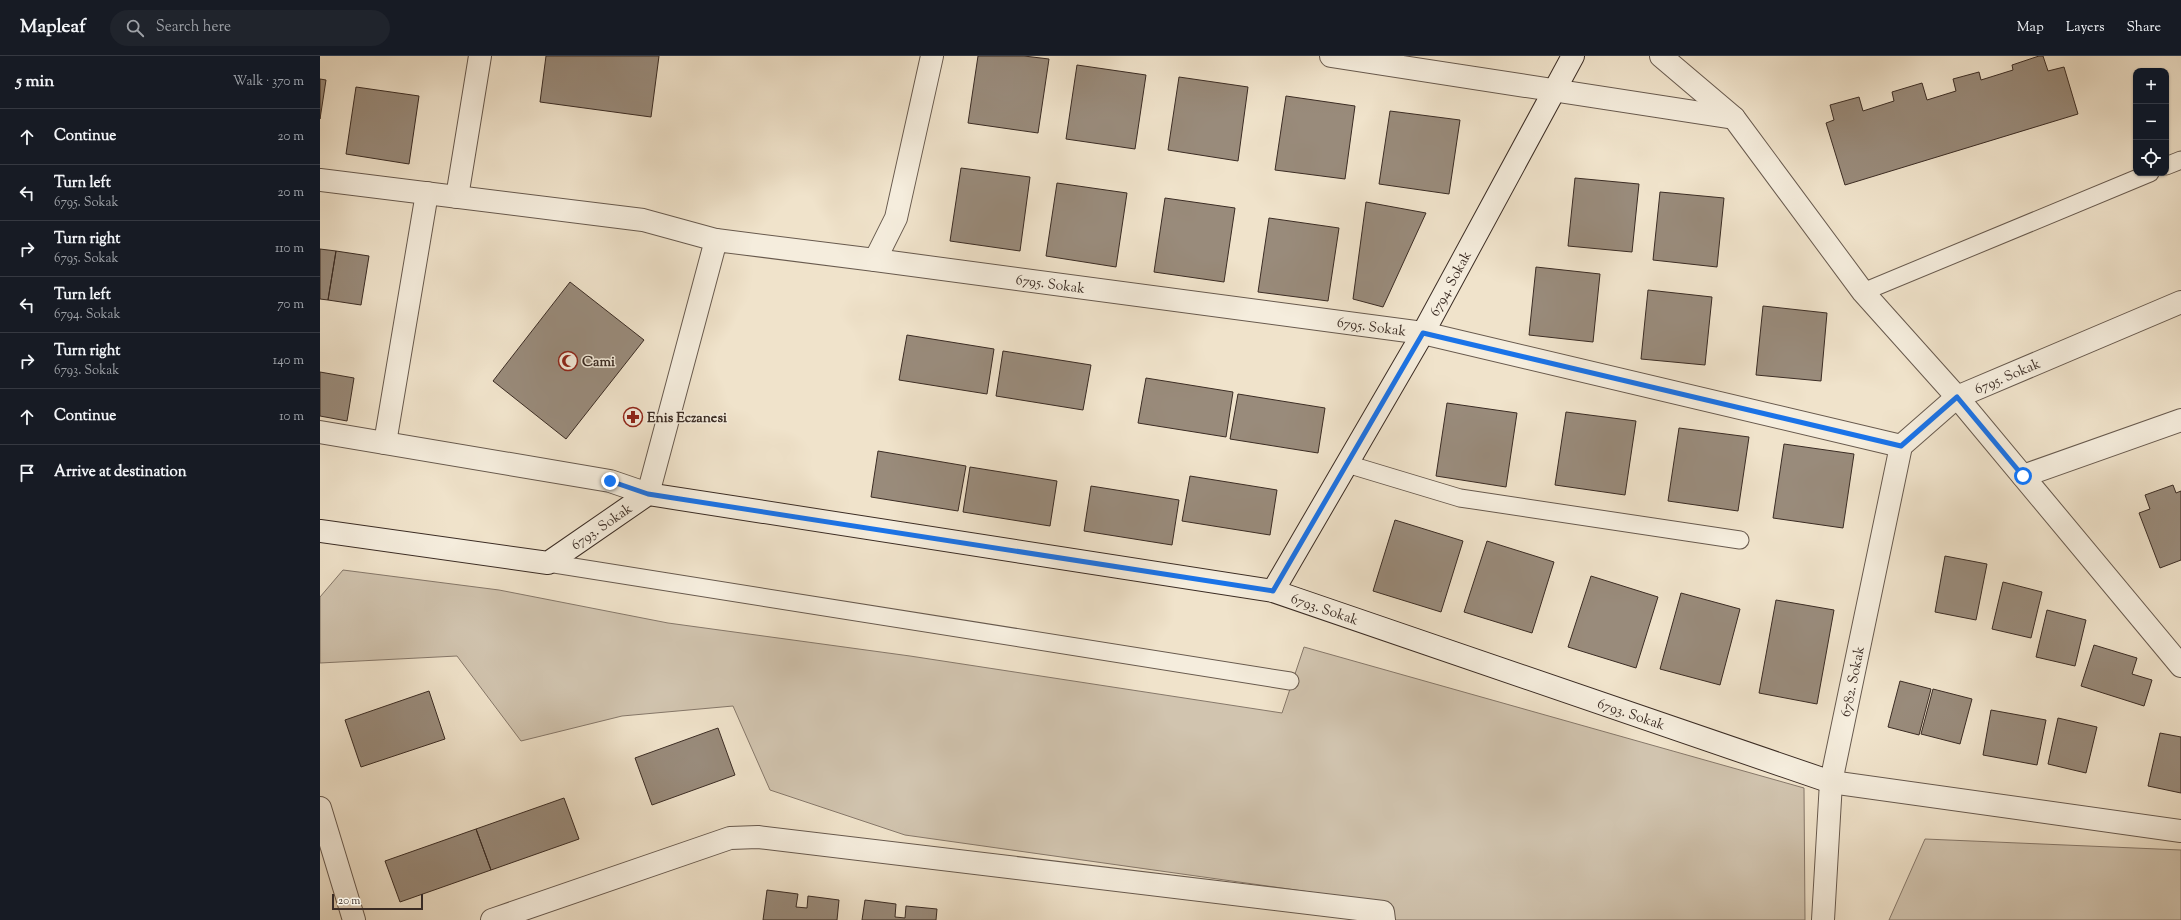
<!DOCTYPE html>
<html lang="en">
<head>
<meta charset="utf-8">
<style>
	:root { --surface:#171b24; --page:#20242c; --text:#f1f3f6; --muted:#9ea1a6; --line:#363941 }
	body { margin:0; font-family:"Sorts Mill Goudy",serif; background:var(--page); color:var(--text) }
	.controls { position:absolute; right:12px; top:12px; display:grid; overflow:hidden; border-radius:8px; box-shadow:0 1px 3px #0004 }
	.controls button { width:36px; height:36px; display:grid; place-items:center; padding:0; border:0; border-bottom:1px solid var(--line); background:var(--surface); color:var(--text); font:20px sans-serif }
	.scale { position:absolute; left:12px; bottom:10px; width:91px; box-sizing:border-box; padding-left:4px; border:2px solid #3b2c24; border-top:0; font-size:11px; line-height:14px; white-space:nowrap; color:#3b2c24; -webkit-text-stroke:3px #f5eddd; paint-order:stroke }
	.stop { position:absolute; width:12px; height:12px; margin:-9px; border:3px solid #1a73e8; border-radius:50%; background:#fff }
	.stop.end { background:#1a73e8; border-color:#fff; box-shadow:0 1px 4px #0008 }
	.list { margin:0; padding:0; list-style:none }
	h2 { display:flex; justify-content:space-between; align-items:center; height:52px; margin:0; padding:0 16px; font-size:17px }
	h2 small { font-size:13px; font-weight:400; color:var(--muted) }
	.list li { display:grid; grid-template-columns:26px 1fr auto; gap:12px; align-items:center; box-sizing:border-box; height:56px; padding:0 16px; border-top:1px solid var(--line) }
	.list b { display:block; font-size:15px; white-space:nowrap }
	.list p { margin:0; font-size:13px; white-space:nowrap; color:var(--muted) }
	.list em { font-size:13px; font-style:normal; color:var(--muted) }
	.icon { flex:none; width:22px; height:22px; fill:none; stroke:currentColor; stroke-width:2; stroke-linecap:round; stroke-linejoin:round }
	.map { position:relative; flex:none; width:1861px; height:864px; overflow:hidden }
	header { display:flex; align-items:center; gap:24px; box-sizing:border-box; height:56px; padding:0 20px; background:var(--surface); border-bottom:1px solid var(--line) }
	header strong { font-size:19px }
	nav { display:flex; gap:22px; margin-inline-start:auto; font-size:14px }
	.search { width:280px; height:36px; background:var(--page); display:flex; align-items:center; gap:10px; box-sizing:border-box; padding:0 14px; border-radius:22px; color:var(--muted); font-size:15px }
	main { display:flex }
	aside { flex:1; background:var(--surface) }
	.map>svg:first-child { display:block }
</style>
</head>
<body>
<header>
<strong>Mapleaf</strong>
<div class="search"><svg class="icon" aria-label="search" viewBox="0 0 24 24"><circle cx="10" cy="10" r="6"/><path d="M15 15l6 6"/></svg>Search here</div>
<nav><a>Map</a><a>Layers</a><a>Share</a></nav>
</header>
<main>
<aside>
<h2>5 min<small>Walk · 370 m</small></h2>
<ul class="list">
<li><svg class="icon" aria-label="ahead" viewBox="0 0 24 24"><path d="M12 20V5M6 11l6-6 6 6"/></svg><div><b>Continue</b></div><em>20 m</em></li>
<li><svg class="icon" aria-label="left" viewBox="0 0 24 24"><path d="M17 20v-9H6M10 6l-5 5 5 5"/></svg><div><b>Turn left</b><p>6795. Sokak</p></div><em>20 m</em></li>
<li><svg class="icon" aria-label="right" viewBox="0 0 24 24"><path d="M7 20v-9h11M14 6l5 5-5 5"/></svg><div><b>Turn right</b><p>6795. Sokak</p></div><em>110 m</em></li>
<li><svg class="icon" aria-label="left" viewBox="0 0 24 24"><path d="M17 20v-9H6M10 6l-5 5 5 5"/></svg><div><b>Turn left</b><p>6794. Sokak</p></div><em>70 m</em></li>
<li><svg class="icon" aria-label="right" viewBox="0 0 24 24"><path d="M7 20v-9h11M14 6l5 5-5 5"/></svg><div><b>Turn right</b><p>6793. Sokak</p></div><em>140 m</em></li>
<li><svg class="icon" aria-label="ahead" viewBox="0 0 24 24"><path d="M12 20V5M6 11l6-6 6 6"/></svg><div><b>Continue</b></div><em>10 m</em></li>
<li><svg class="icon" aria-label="arrive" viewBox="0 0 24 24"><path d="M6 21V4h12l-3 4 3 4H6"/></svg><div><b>Arrive at destination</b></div></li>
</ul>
</aside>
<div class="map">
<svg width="1861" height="864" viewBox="0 0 1861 864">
	<rect width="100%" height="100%" fill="#f0e3cb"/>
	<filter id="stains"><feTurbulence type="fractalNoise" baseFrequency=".005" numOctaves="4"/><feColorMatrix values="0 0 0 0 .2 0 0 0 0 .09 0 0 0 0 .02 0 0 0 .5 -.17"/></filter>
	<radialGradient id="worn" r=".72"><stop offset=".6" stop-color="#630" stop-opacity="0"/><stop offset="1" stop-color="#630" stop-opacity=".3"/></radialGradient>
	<!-- green -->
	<path fill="#d1c4af" stroke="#86786a" d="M23 514 179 534 348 567 590 600 962 657 984 591 1484 732 1485 864H1069L1068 847 585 779 450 734 413 650 302 660 201 685 137 600 0 607V541Z
		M1605 783 1861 794V864H1569Z"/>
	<!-- building -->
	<path fill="#998b7b" stroke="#3b2c24" d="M226 0H339L331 61 220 46Z
		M658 0H704L729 3 718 77 648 67Z
		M1719 0H1723L1728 15 1744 11 1758 58 1525 129 1506 67 1514 64 1510 49 1539 41 1543 55 1574 45 1572 36 1602 27 1607 44 1636 35 1633 23 1659 16 1661 24 1693 14 1692 9Z
		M757 9 826 19 815 93 746 83Z
		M859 21 928 31 918 105 848 94Z
		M0 23 6 24 0 63Z
		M36 31 99 40 89 108 26 98Z
		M966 40 1035 50 1025 123 955 114Z
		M1070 55 1140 64 1129 138 1059 128Z
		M641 112 710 121 700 195 630 185Z
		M1255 122 1319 128 1312 196 1248 190Z
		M737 127 807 137 796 211 726 200Z
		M1340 136 1404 142 1397 211 1333 204Z
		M845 142 915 152 904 226 834 216Z
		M1046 146 1106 157 1063 251 1033 243Z
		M949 162 1019 172 1008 245 938 236Z
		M0 193 16 195 8 244 0 243Z
		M16 195 49 200 41 249 8 244Z
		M1216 211 1280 218 1273 286 1209 279Z
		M250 226 324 284 246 383 173 325Z
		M1328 234 1392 241 1385 309 1321 303Z
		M1443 250 1507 257 1501 325 1436 319Z
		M587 279 674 293 667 338 579 324Z
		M683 295 771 309 763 354 676 340Z
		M0 316 34 322 27 365 0 360Z
		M826 322 913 336 906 381 818 367Z
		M918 338 1005 352 998 397 910 383Z
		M1127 347 1197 357 1186 431 1116 420Z
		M1246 356 1316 365 1305 439 1235 429Z
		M1359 372 1429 381 1418 455 1348 445Z
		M1464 388 1534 398 1523 472 1453 462Z
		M558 395 646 410 638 455 551 441Z
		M650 411 737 425 730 470 643 456Z
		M870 420 957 434 950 479 862 465Z
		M1853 429 1856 437 1861 435V504L1840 512 1819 457 1830 453 1825 439Z
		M771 430 859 444 852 489 764 475Z
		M1075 464 1143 485 1121 556 1053 535Z
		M1167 485 1234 506 1212 577 1144 556Z
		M1625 500 1667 508 1656 564 1615 556Z
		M1271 520 1338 541 1316 612 1248 591Z
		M1683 526 1722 536 1711 582 1672 573Z
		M1361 537 1420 553 1400 629 1340 613Z
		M1456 544 1514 554 1497 648 1439 637Z
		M1727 554 1766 564 1755 610 1716 601Z
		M1774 589 1817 602 1812 618 1832 624 1824 650 1761 630Z
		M1580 625 1611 633 1599 679 1568 671Z
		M1613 633 1652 643 1640 688 1601 678Z
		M109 635 125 683 41 711 25 664Z
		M1671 654 1726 664 1717 709 1663 699Z
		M1738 662 1777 671 1766 717 1728 708Z
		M398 672 415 719 332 749 315 702Z
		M1840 677 1861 681V737L1828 730Z
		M244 742 259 783 171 814 156 773Z
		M156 773 171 814 80 846 65 805Z
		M447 834 478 838 476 851 487 852 488 840 519 844 517 864H443Z
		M545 844 576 848 575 861 585 862 586 850 617 853 616 864H542Z"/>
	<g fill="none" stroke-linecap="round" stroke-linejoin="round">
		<defs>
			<path id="lane" d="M1846 110 1861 104
				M1543 236 1830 117
				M1027 408 1140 442 1420 484
				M228 507 970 625"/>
			<g id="street">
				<path d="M1011 0 1414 62"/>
				<path d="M1341 0 1414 62 1543 236 1637 341 1861 610"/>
				<path d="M0 124 323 164 396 184"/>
				<path d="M137 141 160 0"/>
				<path id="s1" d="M555 204 1103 277 1581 390 1637 341 1861 246"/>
				<path d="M0 376 290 425 328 438 396 184 555 204 576 162 612 0"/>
				<path d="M65 387 107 137"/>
				<path d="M1703 420 1861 364"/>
				<path d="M1511 726 1861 775"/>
				<path d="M0 752 34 864"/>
				<path d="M172 864 410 782 438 781 1063 856 1064 864"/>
				<path id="s2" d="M1503 864 1511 726 1581 390"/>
			</g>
			<g id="secondary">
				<path id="s3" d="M0 475 228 507 328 438 953 535 1511 726"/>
				<path id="s4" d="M953 535 1103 277 1253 0"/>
			</g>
		</defs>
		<!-- lane casing -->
		<use href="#lane" stroke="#685a4e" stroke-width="19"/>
		<!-- street casing -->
		<use href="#street" stroke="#685a4e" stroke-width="24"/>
		<!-- secondary casing -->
		<use href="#secondary" stroke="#3b2c24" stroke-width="24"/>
		<!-- lane -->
		<use href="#lane" stroke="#f5eddd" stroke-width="17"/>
		<!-- street -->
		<use href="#street" stroke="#f5eddd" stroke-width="22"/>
		<!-- secondary -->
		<use href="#secondary" stroke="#f5eddd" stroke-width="22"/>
	</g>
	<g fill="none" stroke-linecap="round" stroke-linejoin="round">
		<!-- route -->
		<path stroke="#1a73e8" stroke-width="5" d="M290 425 328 438 953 535 1103 277 1581 390 1637 341 1703 420"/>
	</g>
	<!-- icons -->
	<defs>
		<symbol id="mosque-ring" viewBox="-11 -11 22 22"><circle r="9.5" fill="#f5eddd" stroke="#8f2418" stroke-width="1.5"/><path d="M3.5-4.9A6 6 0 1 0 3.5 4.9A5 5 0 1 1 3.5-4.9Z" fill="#8f2418"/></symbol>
		<symbol id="pharmacy-ring" viewBox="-11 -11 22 22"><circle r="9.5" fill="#f5eddd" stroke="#8f2418" stroke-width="1.5"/><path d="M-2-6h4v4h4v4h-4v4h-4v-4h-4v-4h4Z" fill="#8f2418"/></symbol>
	</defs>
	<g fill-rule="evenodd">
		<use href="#mosque-ring" x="237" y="294" width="22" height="22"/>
		<use href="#pharmacy-ring" x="302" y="350" width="22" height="22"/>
	</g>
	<g text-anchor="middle" stroke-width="3" stroke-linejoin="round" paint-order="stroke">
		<!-- street labels -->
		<g font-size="14" fill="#3b2c24" stroke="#f5eddd">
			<text dy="5" stroke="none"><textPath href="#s4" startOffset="355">6794. Sokak</textPath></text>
			<text dy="5" stroke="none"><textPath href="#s1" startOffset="177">6795. Sokak</textPath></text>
			<text dy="5" stroke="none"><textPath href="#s1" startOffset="501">6795. Sokak</textPath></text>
			<text dy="5" stroke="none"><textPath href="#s1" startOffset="1173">6795. Sokak</textPath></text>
			<text dy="5" stroke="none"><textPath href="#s3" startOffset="295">6793. Sokak</textPath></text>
			<text dy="5" stroke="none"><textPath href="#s3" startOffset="1039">6793. Sokak</textPath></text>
			<text dy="5" stroke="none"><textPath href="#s2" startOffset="241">6782. Sokak</textPath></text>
			<text dy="5" stroke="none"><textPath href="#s3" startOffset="1363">6793. Sokak</textPath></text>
		</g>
		<!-- poi labels -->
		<g font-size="14" font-weight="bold" fill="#3b2c24" stroke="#f5eddd" text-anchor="start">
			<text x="262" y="310">Cami</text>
			<text x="327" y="366">Enis Eczanesi</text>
		</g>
	</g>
	<rect width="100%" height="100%" filter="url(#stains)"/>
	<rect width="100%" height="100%" fill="url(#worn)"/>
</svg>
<div class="controls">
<button>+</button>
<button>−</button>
<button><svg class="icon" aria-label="locate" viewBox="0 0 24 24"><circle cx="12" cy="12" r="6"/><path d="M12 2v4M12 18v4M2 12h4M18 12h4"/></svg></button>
</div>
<div class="scale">20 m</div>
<div class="stop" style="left:1703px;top:420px"></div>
<div class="stop end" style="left:290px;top:425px"></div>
</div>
</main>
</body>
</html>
